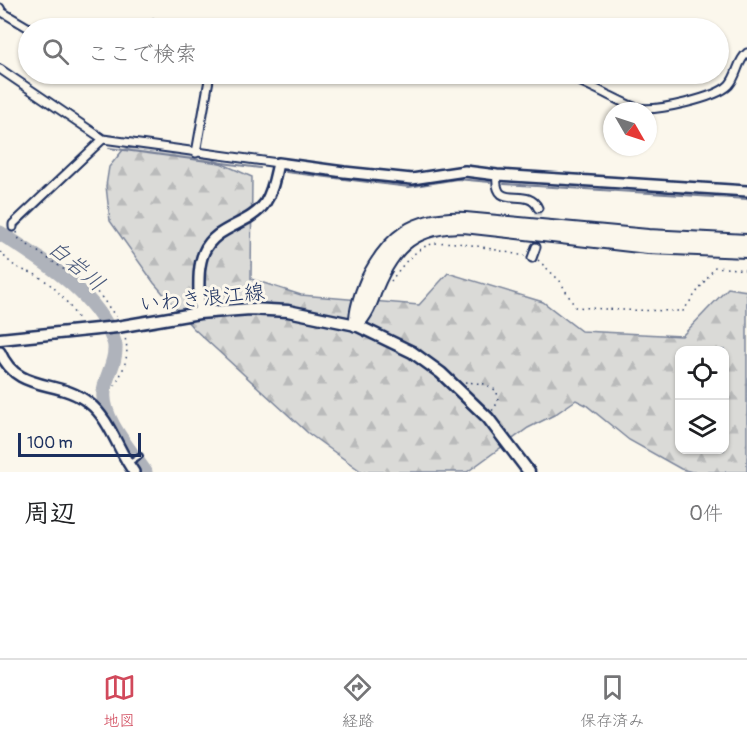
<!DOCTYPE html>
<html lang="ja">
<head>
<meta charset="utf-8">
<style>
	:root { --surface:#fff; --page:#f2f2f2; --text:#202124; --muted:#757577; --line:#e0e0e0; --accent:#d1495b }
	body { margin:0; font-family:Pangolin,"Klee One",sans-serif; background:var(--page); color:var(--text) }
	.controls { position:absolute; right:18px; bottom:18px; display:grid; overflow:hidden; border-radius:12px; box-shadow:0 2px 4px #0004 }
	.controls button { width:54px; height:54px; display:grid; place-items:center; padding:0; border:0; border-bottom:2px solid var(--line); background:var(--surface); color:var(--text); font:30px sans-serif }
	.compass { position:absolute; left:603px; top:102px; width:54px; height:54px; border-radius:50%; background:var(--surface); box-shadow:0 2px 4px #0004; rotate:129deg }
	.scale { position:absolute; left:18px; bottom:15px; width:123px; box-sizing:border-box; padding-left:6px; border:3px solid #1b2f5e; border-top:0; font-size:16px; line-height:21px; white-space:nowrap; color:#1b2f5e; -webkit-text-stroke:4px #fbf7ec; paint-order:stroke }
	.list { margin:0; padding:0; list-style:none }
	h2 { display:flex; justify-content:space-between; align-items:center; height:78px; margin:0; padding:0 24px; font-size:26px }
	h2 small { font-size:20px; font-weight:400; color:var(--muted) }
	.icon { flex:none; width:33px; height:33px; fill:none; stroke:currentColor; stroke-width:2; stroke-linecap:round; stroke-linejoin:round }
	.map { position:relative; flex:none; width:747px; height:472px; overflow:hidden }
	.search { position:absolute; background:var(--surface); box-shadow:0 2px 4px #0004; left:18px; right:18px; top:18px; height:66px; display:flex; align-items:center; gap:15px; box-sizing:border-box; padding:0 21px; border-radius:33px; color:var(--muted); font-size:22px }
	.sheet { height:186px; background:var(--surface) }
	nav { display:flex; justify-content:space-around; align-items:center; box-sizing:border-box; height:84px; border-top:2px solid var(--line); background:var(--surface); font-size:16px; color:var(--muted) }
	nav a { display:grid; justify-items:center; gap:3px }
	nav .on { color:var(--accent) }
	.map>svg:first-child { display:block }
</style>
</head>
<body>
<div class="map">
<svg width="747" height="472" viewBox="0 0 747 472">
	<defs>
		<pattern id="forest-firs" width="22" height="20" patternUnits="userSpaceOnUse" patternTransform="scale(1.5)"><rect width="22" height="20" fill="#dadad7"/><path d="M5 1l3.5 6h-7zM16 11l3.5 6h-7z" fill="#babbbb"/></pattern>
	</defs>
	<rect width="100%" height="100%" fill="#fbf7ec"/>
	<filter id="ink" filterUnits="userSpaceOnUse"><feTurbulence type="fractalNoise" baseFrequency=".0167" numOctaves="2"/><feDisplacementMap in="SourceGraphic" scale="12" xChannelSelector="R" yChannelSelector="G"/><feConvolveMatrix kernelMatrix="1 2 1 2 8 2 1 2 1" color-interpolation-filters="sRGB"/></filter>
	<g filter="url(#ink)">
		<!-- forest -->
		<path fill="url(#forest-firs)" stroke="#7a849a" stroke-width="1.5" fill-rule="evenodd" d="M149 144 207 157 252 177 251 279 301 295 419 305 448 273 543 302 581 331 682 336 728 288 747 291V472H692L681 469 629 440 586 405 576 400 554 415 528 428 467 472H362L308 433 193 328 154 283 110 221 106 186 109 167 123 150ZM680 350H724V450H680Z"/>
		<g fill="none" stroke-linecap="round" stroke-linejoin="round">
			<!-- stream -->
			<path stroke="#747e96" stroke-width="2" d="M109 148 260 168
				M286 172 409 187 457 179 490 182
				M504 184 747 199
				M0 232H12L95 152"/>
			<!-- river -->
			<path stroke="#afb3bb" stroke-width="15" d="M0 233C38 257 90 289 109 330 111 336 115 341 115 347 116 364 105 376 104 392 101 419 131 451 145 472"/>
			<!-- street-tunnel -->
			<path stroke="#cecfd0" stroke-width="7" stroke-dasharray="7 3.5" stroke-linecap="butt" d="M536 247 538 208"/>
			<defs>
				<path id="lane" d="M129 463 140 456"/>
				<path id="street" d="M0 8 2 12 29 28
					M135 28 155 24 190 28
					M0 69 103 139
					M562 74C577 80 593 87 608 95 617 99 627 105 637 108 656 112 716 98 729 85 738 75 737 61 747 53
					M196 153 210 74
					M497 175C493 213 528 185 538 208
					M13 227V224L103 139 278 163
					M532 258 536 247"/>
				<path id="secondary" d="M199 313C200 294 196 270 204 252 216 225 249 226 265 203 273 191 275 176 278 163L344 172 412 179 465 171 497 175 747 191
					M0 352C18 394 58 378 89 403 110 419 118 451 134 472"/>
				<path id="primary" d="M0 339 117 327 199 313 250 309 288 311 356 325 412 352 441 373 488 418 529 472"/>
				<path id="highway" d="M356 325C355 310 361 294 367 280 389 236 414 217 465 219L648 236 747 241
					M356 325C367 315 371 302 376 288 394 244 416 226 464 226L648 247 747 251"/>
			</defs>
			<!-- lane casing -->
			<use href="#lane" stroke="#1b2f5e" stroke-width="8"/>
			<!-- street casing -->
			<use href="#street" stroke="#1b2f5e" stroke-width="11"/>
			<!-- secondary casing -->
			<use href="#secondary" stroke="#1b2f5e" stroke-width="14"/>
			<!-- primary casing -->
			<use href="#primary" stroke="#1b2f5e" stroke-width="15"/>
			<!-- highway casing -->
			<use href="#highway" stroke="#1b2f5e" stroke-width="16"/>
			<!-- path -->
			<path stroke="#1b2f5e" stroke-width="1.5" stroke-dasharray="1.5 4.5" stroke-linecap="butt" d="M17 232 19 239 93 289 100 295 116 317
				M0 252C6 258 11 264 18 268 24 271 31 272 36 275 56 286 68 302 79 321
				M538 260 560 281 575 307 620 310 683 311 715 267 747 270
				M391 281C400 268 415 248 432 244 455 238 501 252 525 256
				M465 382 485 384 497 391 498 402 492 411
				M115 386C124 369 131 354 124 335"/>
			<!-- lane -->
			<use href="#lane" stroke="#fbf7ec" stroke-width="3"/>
			<!-- street -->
			<use href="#street" stroke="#fbf7ec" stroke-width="7"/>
			<!-- secondary -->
			<use href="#secondary" stroke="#fbf7ec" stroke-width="9"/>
			<!-- primary -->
			<use href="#primary" stroke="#fbf7ec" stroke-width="10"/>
			<!-- highway -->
			<use href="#highway" stroke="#fbf7ec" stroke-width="12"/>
		</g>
	</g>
	<g text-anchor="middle" stroke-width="6" stroke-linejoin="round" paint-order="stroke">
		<!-- street labels -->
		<g font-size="21" fill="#1b2f5e" stroke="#fbf7ec">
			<text transform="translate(202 298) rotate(-6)" y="7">いわき浪江線</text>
		</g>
		<!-- water labels -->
		<g font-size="22" font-style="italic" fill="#47577a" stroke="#fbf7ec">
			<text transform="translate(77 265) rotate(40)" y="8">白岩川</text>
		</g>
	</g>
</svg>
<div class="controls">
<button><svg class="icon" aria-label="locate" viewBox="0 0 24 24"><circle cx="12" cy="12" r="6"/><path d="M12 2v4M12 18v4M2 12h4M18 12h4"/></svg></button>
<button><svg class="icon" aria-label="layers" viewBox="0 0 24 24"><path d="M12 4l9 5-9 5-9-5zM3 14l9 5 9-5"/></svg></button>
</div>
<svg class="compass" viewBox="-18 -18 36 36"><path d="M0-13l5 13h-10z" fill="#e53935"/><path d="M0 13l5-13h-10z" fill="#757577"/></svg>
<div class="scale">100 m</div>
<div class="search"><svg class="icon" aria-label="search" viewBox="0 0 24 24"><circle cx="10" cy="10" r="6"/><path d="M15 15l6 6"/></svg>ここで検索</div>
</div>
<section class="sheet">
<h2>周辺<small>0件</small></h2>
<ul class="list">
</ul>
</section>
<nav>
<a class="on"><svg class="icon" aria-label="map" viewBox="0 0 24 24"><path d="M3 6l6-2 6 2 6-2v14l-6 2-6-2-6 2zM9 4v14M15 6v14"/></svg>地図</a>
<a><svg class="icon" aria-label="directions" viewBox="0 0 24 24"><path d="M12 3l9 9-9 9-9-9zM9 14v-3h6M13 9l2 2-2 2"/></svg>経路</a>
<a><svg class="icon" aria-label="saved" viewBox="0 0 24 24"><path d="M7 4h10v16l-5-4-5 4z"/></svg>保存済み</a>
</nav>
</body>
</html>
